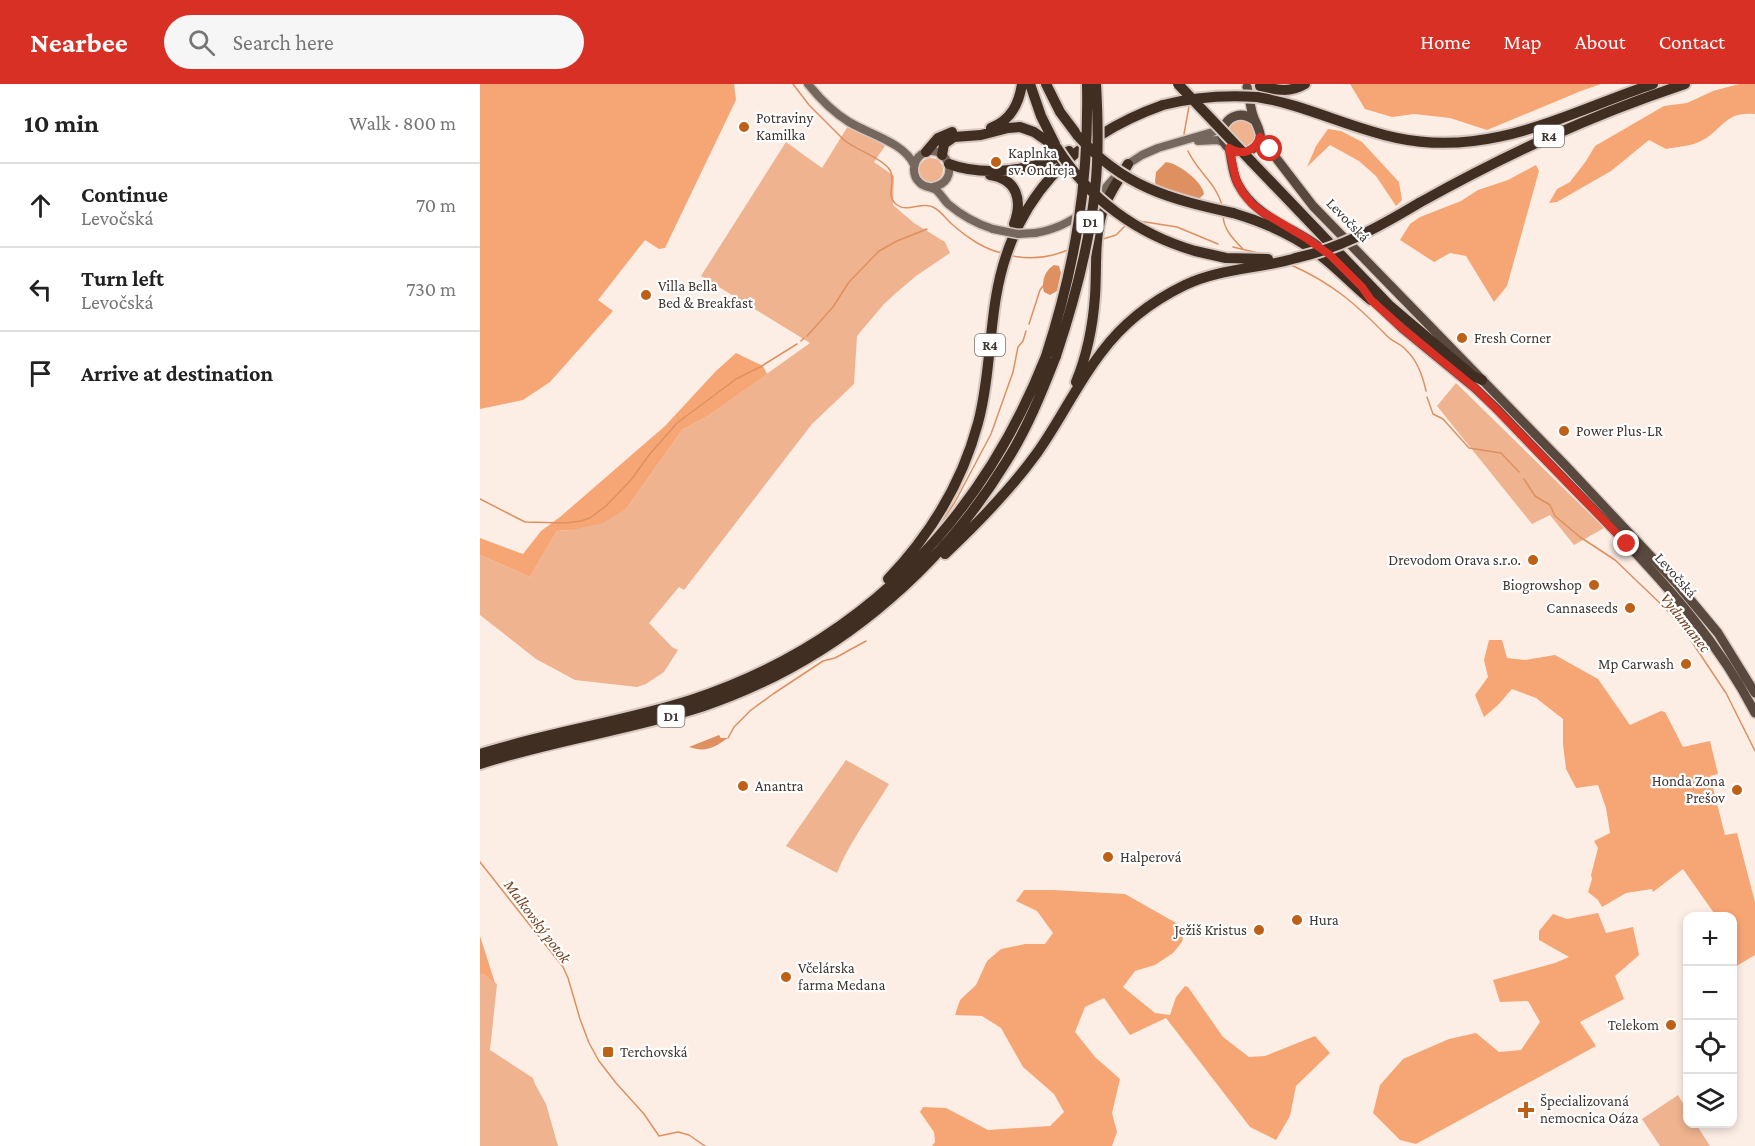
<!DOCTYPE html>
<html lang="en">
<head>
<meta charset="utf-8">
<style>
	:root { --surface:#fff; --page:#f6f6f6; --text:#222; --muted:#767676; --line:#e0e0e0; --accent:#d93025 }
	body { margin:0; font-family:"Crimson Pro",serif; background:var(--page); color:var(--text) }
	.controls { position:absolute; right:18px; bottom:18px; display:grid; overflow:hidden; border-radius:12px; box-shadow:0 3px 9px #0003 }
	.controls button { width:54px; height:54px; display:grid; place-items:center; padding:0; border:0; border-bottom:2px solid var(--line); background:var(--surface); color:var(--text); font:30px sans-serif }
	.stop { position:absolute; width:18px; height:18px; margin:-14px; border:4px solid #d93025; border-radius:50%; background:#fff }
	.stop.end { background:#d93025; border-color:#fff; box-shadow:0 2px 6px #0008 }
	.list { margin:0; padding:0; list-style:none }
	h2 { display:flex; justify-content:space-between; align-items:center; height:78px; margin:0; padding:0 24px; font-size:26px }
	h2 small { font-size:20px; font-weight:400; color:var(--muted) }
	.list li { display:grid; grid-template-columns:39px 1fr auto; gap:18px; align-items:center; box-sizing:border-box; height:84px; padding:0 24px; border-top:2px solid var(--line) }
	.list b { display:block; font-size:22px; white-space:nowrap }
	.list p { margin:0; font-size:20px; white-space:nowrap; color:var(--muted) }
	.list em { font-size:20px; font-style:normal; color:var(--muted) }
	.icon { flex:none; width:33px; height:33px; fill:none; stroke:currentColor; stroke-width:2; stroke-linecap:round; stroke-linejoin:round }
	.map { position:relative; flex:none; width:1275px; height:1062px; overflow:hidden }
	header { display:flex; align-items:center; gap:36px; box-sizing:border-box; height:84px; padding:0 30px; background:var(--accent); color:#fff }
	header strong { font-size:28px }
	nav { display:flex; gap:33px; margin-inline-start:auto; font-size:21px }
	.search { width:420px; height:54px; background:var(--page); display:flex; align-items:center; gap:15px; box-sizing:border-box; padding:0 21px; border-radius:33px; color:var(--muted); font-size:22px }
	main { display:flex }
	aside { flex:1; background:var(--surface) }
	.map>svg:first-child { display:block }
</style>
</head>
<body>
<header>
<strong>Nearbee</strong>
<div class="search"><svg class="icon" aria-label="search" viewBox="0 0 24 24"><circle cx="10" cy="10" r="6"/><path d="M15 15l6 6"/></svg>Search here</div>
<nav><a>Home</a><a>Map</a><a>About</a><a>Contact</a></nav>
</header>
<main>
<aside>
<h2>10 min<small>Walk · 800 m</small></h2>
<ul class="list">
<li><svg class="icon" aria-label="ahead" viewBox="0 0 24 24"><path d="M12 20V5M6 11l6-6 6 6"/></svg><div><b>Continue</b><p>Levočská</p></div><em>70 m</em></li>
<li><svg class="icon" aria-label="left" viewBox="0 0 24 24"><path d="M17 20v-9H6M10 6l-5 5 5 5"/></svg><div><b>Turn left</b><p>Levočská</p></div><em>730 m</em></li>
<li><svg class="icon" aria-label="arrive" viewBox="0 0 24 24"><path d="M6 21V4h12l-3 4 3 4H6"/></svg><div><b>Arrive at destination</b></div></li>
</ul>
</aside>
<div class="map">
<svg width="1275" height="1062" viewBox="0 0 1275 1062">
	<rect width="100%" height="100%" fill="#fdeee5"/>
	<!-- green -->
	<path fill="#efb38f" d="M373 34 407 59 394 78 414 92 413 121 434 139 465 158 470 169 436 192 416 209 404 220 377 252 374 300 332 340 204 506 199 503 169 539 192 563 198 566 184 588 166 600 157 603 95 596 56 575 0 531V471L50 493 77 447 92 446 147 424 202 346 228 332 330 259 221 192 306 58 342 84Z
		M761 34 771 38 772 42H774L775 48 776 49 774 57 765 63 747 46 749 44 748 43 753 39V37Z
		M439 86a12 12 0 1 1 24 0a12 12 0 1 1-24 0Z
		M976 299 1124 444 1094 461 1070 431 1052 440 957 322Z
		M366 676 409 700C391 730 370 757 357 789L306 762Z
		M3 890 17 900 10 966 53 994 55 1000 66 1020 78 1062H0V891Z
		M1198 1011 1207 1026 1208 1040H1216L1230 1062H1180L1162 1035Z"/>
	<!-- forest -->
	<path fill="#f6a675" d="M0 0H254L256 16 185 164 179 165 165 156 118 216 133 227 70 298 43 316 0 325Z
		M870 0H1121L1101 7 1007 46 970 34 934 30 912 33 885 25Z
		M1259 0H1275V30C1245 27 1244 44 1223 56 1213 62 1197 63 1186 65L1169 56 1131 87 1077 118 1069 119 1077 105 1090 98 1106 77 1115 62 1184 22 1207 19 1233 7Z
		M848 45 861 47 882 58 919 98 922 116 916 122 896 92 879 77 850 61 827 83 836 62Z
		M1056 81 1059 87 1027 202 1014 218 986 172 970 169 954 178 920 156 930 140 940 133 981 117 998 106 1028 96Z
		M256 269 283 282 287 290 228 332 202 346 147 424 123 439 92 446 77 447 50 493 0 471V454L43 470 61 447 80 433 185 342 236 287Z
		M1009 556H1022L1027 574 1045 576 1075 571 1118 595 1150 641 1181 627 1185 628 1203 663 1230 657 1238 690 1230 692 1245 751 1257 749 1275 818V871L1253 884 1252 832H1236L1203 785 1173 808 1172 805 1146 809 1122 823 1118 816 1108 808 1112 795 1111 791 1118 764 1114 757 1130 749 1126 724 1118 701 1096 704 1086 685 1083 660V635L1056 614 1032 605 1018 621 1004 633 995 611 1008 593 1004 576Z
		M544 806H573L645 810 705 844 702 858 693 869 675 881 655 887 643 903 675 929 690 931 696 913 705 902 708 903 743 953 769 973 785 972 835 952 850 969 816 1002 810 1032 796 1056 770 1043 686 934 650 951 624 914 605 923 595 948 615 973 640 995 632 1029 637 1048 632 1062H452L455 1058 454 1048 440 1028 443 1023 466 1024 508 1046 570 1042 584 1028 574 1010 543 983 521 944 502 932 475 931 480 916 496 901 507 877 521 865 545 860H565L573 849 557 827 536 817Z
		M1118 829 1126 849 1153 843 1159 871 1135 892 1144 915 1100 938 1116 962 936 1060 920 1056 893 1029 900 1001 923 975 969 955 996 949 1019 968 1041 966 1060 938 1048 917 1020 918 1013 896 1075 879 1089 873 1059 856V847L1073 830 1087 835Z
		M0 851V852L15 899 3 890 0 891Z"/>
	<!-- water -->
	<path fill="#de9060" d="M686 78C698 79 723 98 724 110L718 116H715L677 103 675 98 676 88Z
		M574 181 579 182 581 189 577 207 570 211 564 208C561 198 565 186 574 181Z
		M239 651 241 654H248C235 663 226 669 209 663Z"/>
	<g fill="none" stroke-linecap="round" stroke-linejoin="round">
		<!-- stream -->
		<path stroke="#de9060" stroke-width="1.5" d="M313 0 329 21 364 56C376 66 402 74 410 86 417 98 404 111 417 121 428 129 442 117 453 123 461 127 467 136 474 142 486 153 506 166 522 169
			M704 50 709 22
			M708 67C717 87 736 99 742 121
			M743 132C744 146 753 155 763 165
			M659 137 697 143 738 160
			M623 155 636 151 646 141
			M753 163 778 169
			M533 172C552 176 572 173 590 165
			M811 181C852 199 876 220 907 252 913 258 921 260 926 266 937 276 943 293 946 307
			M549 240 560 206 563 202
			M327 252 353 223 369 198 399 167 417 157 447 145
			M321 257 324 254
			M947 313 953 330 963 335 989 364 1021 369 1039 388
			M1044 395 1055 412 1070 421 1075 432 1100 453 1135 476 1185 524 1204 546 1246 609 1275 667
			M0 415 45 438 86 439 101 437 110 434 126 422 151 396 169 371 197 339 256 295 280 283 317 260
			M461 439 475 418 511 350 533 288 538 263 543 257 546 247
			M248 654 254 643 271 626 293 610 343 577 355 574 386 557
			M0 778 83 883 88 894 100 935 109 959 119 977 136 999 164 1030 179 1052 198 1048 209 1051 225 1062"/>
		<defs>
			<path id="secondary" d="M328 0C340 15 353 28 369 38 389 50 425 59 434 81
				M718 57 738 56 745 59
				M453 103C481 98 469 61 446 68 433 73 430 90 440 99 445 104 451 102 456 106 461 110 464 116 468 120 481 131 497 140 513 145
				M555 149C574 146 591 138 606 126L636 92 648 80 662 71 678 64 743 45"/>
			<path id="primary" d="M767 3C770 13 770 25 774 34 779 46 787 57 771 66 765 69 759 69 753 67 729 55 749 18 774 36
				M780 53 833 122 1085 381 1198 501 1238 549 1275 609
				M749 64C752 76 752 89 758 100 774 131 807 141 834 159 848 169 861 181 872 193
				M887 211 922 244 995 304 1018 326C1057 367 1097 408 1136 448 1190 505 1239 559 1275 629"/>
			<path id="highway" d="M550 0 561 32 575 60
				M566 0 580 28 598 52
				M780 2C797 6 810 9 825 0
				M777 13C826 21 869 44 917 54 1011 74 1087 29 1173 0
				M511 44C531 36 539 20 542 0
				M446 68 458 54 472 48
				M462 71 464 60 474 53 501 51 528 44 540 43 554 48 577 64
				M771 77 909 221 993 292 1002 296
				M469 80C504 93 558 87 589 67
				M510 91C537 95 543 116 534 140
				M939 119C1027 70 1109 32 1205 0
				M753 129C787 139 818 153 845 175 861 188 875 203 891 216
				M715 167 746 174 788 175
				M596 298C607 271 613 241 615 212 617 184 614 156 622 129 627 111 639 96 648 80
				M465 470C498 439 531 405 557 369 580 337 597 300 621 269 643 239 672 217 705 201 740 184 780 185 816 174
				M408 495C451 450 482 399 498 339 509 298 509 255 516 213 532 116 592 53 683 21
				M0 670C69 648 142 638 211 616 382 560 501 437 566 272
				M0 680C73 656 151 646 224 622 350 579 457 491 526 378 547 345 562 308 576 272"/>
		</defs>
		<!-- secondary casing -->
		<use href="#secondary" stroke="#d7c9c1" stroke-width="11"/>
		<!-- primary casing -->
		<use href="#primary" stroke="#d7c9c1" stroke-width="12"/>
		<!-- highway casing -->
		<use href="#highway" stroke="#d7c9c1" stroke-width="14"/>
		<!-- secondary -->
		<use href="#secondary" stroke="#76675e" stroke-width="8"/>
		<!-- primary -->
		<use href="#primary" stroke="#59483e" stroke-width="9"/>
		<!-- highway -->
		<use href="#highway" stroke="#412e23" stroke-width="10"/>
		<defs>
			<path id="secondary-bridge" d="M513 145 538 150 555 149"/>
			<path id="highway-bridge" d="M698 0 771 77
				M683 21C714 13 745 11 777 13
				M598 52C643 103 690 115 753 129
				M577 64C609 115 657 150 715 167
				M816 174C861 164 899 143 939 119
				M566 272C596 179 609 98 607 0
				M576 272C594 218 609 163 615 106 619 71 618 35 616 0"/>
		</defs>
		<!-- secondary-bridge casing -->
		<use href="#secondary-bridge" stroke="#d7c9c1" stroke-width="11" stroke-linecap="butt"/>
		<!-- highway-bridge casing -->
		<use href="#highway-bridge" stroke="#d7c9c1" stroke-width="14" stroke-linecap="butt"/>
		<!-- secondary-bridge -->
		<use href="#secondary-bridge" stroke="#76675e" stroke-width="8"/>
		<!-- highway-bridge -->
		<use href="#highway-bridge" stroke="#412e23" stroke-width="10"/>
	</g>
	<g fill="none" stroke-linecap="round" stroke-linejoin="round">
		<!-- route -->
		<path stroke="#d93025" stroke-width="8" d="M790 65 780 53C775 68 762 72 749 64L756 96 763 109 772 120 782 128 826 154 850 171 882 203 891 216 922 244 995 304 1018 327 1147 460"/>
	</g>
	<!-- markers -->
	<g fill="#be6015" stroke="#fff" stroke-width="2">
		<circle cx="264" cy="43" r="6"/>
		<circle cx="516" cy="78" r="6"/>
		<circle cx="166" cy="211" r="6"/>
		<circle cx="982" cy="254" r="6"/>
		<circle cx="1084" cy="347" r="6"/>
		<circle cx="1053" cy="476" r="6"/>
		<circle cx="1114" cy="501" r="6"/>
		<circle cx="1150" cy="524" r="6"/>
		<circle cx="1206" cy="580" r="6"/>
		<circle cx="263" cy="702" r="6"/>
		<circle cx="1257" cy="706" r="6"/>
		<circle cx="628" cy="773" r="6"/>
		<circle cx="817" cy="836" r="6"/>
		<circle cx="779" cy="846" r="6"/>
		<circle cx="306" cy="893" r="6"/>
		<circle cx="1191" cy="941" r="6"/>
		<rect x="122" y="962" width="12" height="12" rx="3"/>
		<path d="M1043 1017h6v6h6v6h-6v6h-6v-6h-6v-6h6z"/>
	</g>
	<g text-anchor="middle" stroke-width="4.5" stroke-linejoin="round" paint-order="stroke">
		<!-- shield labels -->
		<g fill="#fff" stroke="#79726f" stroke-width="1.5">
			<rect x="1054" y="41" width="30" height="22" rx="4.5"/>
			<rect x="596.5" y="127" width="27" height="22" rx="4.5"/>
			<rect x="495" y="250" width="30" height="22" rx="4.5"/>
			<rect x="177.5" y="621" width="27" height="22" rx="4.5"/>
		</g>
		<g font-size="14" font-weight="bold" fill="#403631">
			<text x="1069" y="57">R4</text>
			<text x="610" y="143">D1</text>
			<text x="510" y="266">R4</text>
			<text x="191" y="637">D1</text>
		</g>
		<!-- poi labels -->
		<g font-size="15" fill="#403631" stroke="#fff" text-anchor="start">
			<text x="276" y="39">Potraviny<tspan x="276" dy="17">Kamilka</tspan></text>
			<text x="528" y="74">Kaplnka<tspan x="528" dy="17">sv. Ondreja</tspan></text>
			<text x="178" y="207">Villa Bella<tspan x="178" dy="17">Bed &amp; Breakfast</tspan></text>
			<text x="994" y="259">Fresh Corner</text>
			<text x="1096" y="352">Power Plus-LR</text>
			<text x="1041" y="481" text-anchor="end">Drevodom Orava s.r.o.</text>
			<text x="1102" y="506" text-anchor="end">Biogrowshop</text>
			<text x="1138" y="529" text-anchor="end">Cannaseeds</text>
			<text x="1194" y="585" text-anchor="end">Mp Carwash</text>
			<text x="1245" y="702" text-anchor="end">Honda Zona<tspan x="1245" dy="17">Prešov</tspan></text>
			<text x="275" y="707">Anantra</text>
			<text x="640" y="778">Halperová</text>
			<text x="829" y="841">Hura</text>
			<text x="767" y="851" text-anchor="end">Ježiš Kristus</text>
			<text x="318" y="889">Včelárska<tspan x="318" dy="17">farma Medana</tspan></text>
			<text x="1179" y="946" text-anchor="end">Telekom</text>
			<text x="140" y="973">Terchovská</text>
			<text x="1060" y="1022">Špecializovaná<tspan x="1060" dy="17">nemocnica Oáza</tspan></text>
		</g>
		<!-- street labels -->
		<g font-size="15" fill="#403631" stroke="#fff">
			<text transform="translate(868 136) rotate(46)" y="5">Levočská</text>
			<text transform="translate(1196 491) rotate(48)" y="5">Levočská</text>
		</g>
		<!-- water labels -->
		<g font-size="16" font-style="italic" fill="#764220" stroke="#fff">
			<text transform="translate(1206 538) rotate(52)" y="6">Vydumanec</text>
			<text transform="translate(58 837) rotate(53)" y="6">Malkovský potok</text>
		</g>
	</g>
</svg>
<div class="controls">
<button>+</button>
<button>−</button>
<button><svg class="icon" aria-label="locate" viewBox="0 0 24 24"><circle cx="12" cy="12" r="6"/><path d="M12 2v4M12 18v4M2 12h4M18 12h4"/></svg></button>
<button><svg class="icon" aria-label="layers" viewBox="0 0 24 24"><path d="M12 4l9 5-9 5-9-5zM3 14l9 5 9-5"/></svg></button>
</div>
<div class="stop" style="left:790px;top:65px"></div>
<div class="stop end" style="left:1147px;top:460px"></div>
</div>
</main>
</body>
</html>
